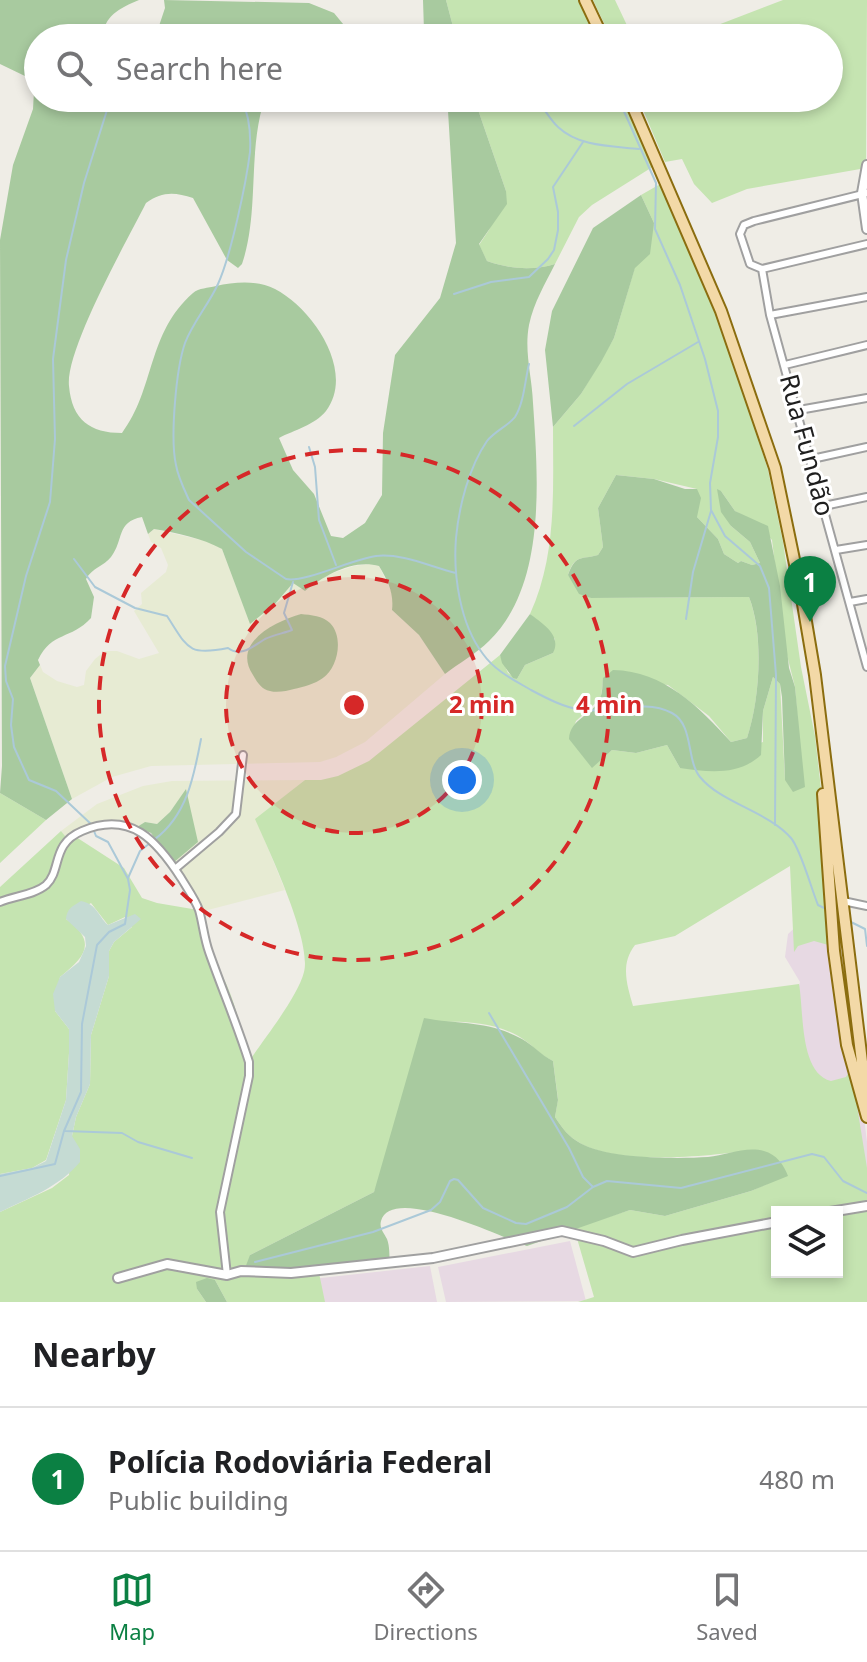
<!DOCTYPE html>
<html lang="en">
<head>
<meta charset="utf-8">
<style>
	:root { --surface:#fff; --page:#f6f6f6; --text:#202124; --muted:#757577; --line:#e0e0e0; --accent:#0b8043 }
	body { margin:0; font-family:"Noto Sans",sans-serif; background:var(--page); color:var(--text) }
	.controls { position:absolute; right:24px; bottom:24px; display:grid; overflow:hidden; border-radius:0px; box-shadow:0 4px 12px #0003 }
	.controls button { width:72px; height:72px; display:grid; place-items:center; padding:0; border:0; border-bottom:2px solid var(--line); background:var(--surface); color:var(--text); font:40px sans-serif }
	.you { position:absolute; left:462px; top:780px; width:28px; height:28px; margin:-20px; border:6px solid #fff; border-radius:50%; background:#1a73e8; box-shadow:0 0 0 12px #1a73e833 }
	.badge { display:grid; place-items:center; width:52px; height:52px; border-radius:50%; background:var(--accent); color:#fff; font-size:26px; font-weight:700 }
	.pin { position:absolute; translate:-50% -66px; filter:drop-shadow(0 2px 4px #0008) }
	.pin::after { content:''; position:absolute; top:42px; width:28px; height:24px; background:inherit; clip-path:polygon(0 0,100% 0,50% 100%) }
	.list { margin:0; padding:0; list-style:none }
	h2 { display:flex; justify-content:space-between; align-items:center; height:104px; margin:0; padding:0 32px; font-size:34px }
	h2 small { font-size:26px; font-weight:400; color:var(--muted) }
	.list li { display:grid; grid-template-columns:52px 1fr auto; gap:24px; align-items:center; box-sizing:border-box; height:144px; padding:0 32px; border-top:2px solid var(--line) }
	.list b { display:block; font-size:30px; white-space:nowrap }
	.list p { margin:0; font-size:26px; white-space:nowrap; color:var(--muted) }
	.list em { font-size:26px; font-style:normal; color:var(--muted) }
	.icon { flex:none; width:44px; height:44px; fill:none; stroke:currentColor; stroke-width:2; stroke-linecap:round; stroke-linejoin:round }
	.map { position:relative; flex:none; width:867px; height:1302px; overflow:hidden }
	.search { position:absolute; background:var(--surface); box-shadow:0 4px 12px #0003; left:24px; right:24px; top:24px; height:88px; display:flex; align-items:center; gap:20px; box-sizing:border-box; padding:0 28px; border-radius:44px; color:var(--muted); font-size:30px }
	.sheet { height:248px; background:var(--surface) }
	nav { display:flex; justify-content:space-around; align-items:center; box-sizing:border-box; height:112px; border-top:2px solid var(--line); background:var(--surface); font-size:22px; color:var(--muted) }
	nav a { display:grid; justify-items:center; gap:4px }
	nav .on { color:var(--accent) }
	.map>svg:first-child { display:block }
</style>
</head>
<body>
<div class="map">
<svg width="867" height="1302" viewBox="0 0 867 1302">
	<rect width="100%" height="100%" fill="#efede6"/>
	<!-- industrial -->
	<path fill="#e7d9e3" d="M803 920 836 931 843 946 867 1142V1181L810 1083 793 1007 800 982 785 957 788 934Z
		M570 1241 586 1301 446 1302 438 1267Z
		M430 1266 437 1302H310L303 1280Z"/>
	<!-- farmland -->
	<path fill="#e7ebd3" fill-rule="evenodd" d="M154 529 210 542 222 549 250 623 275 604 293 583 305 591 327 575 354 566 370 564 379 566 394 597 392 610 419 635 445 674 365 742 336 757 320 762 151 766 112 777 72 799 30 678 40 665 43 672 57 681 77 687 84 685 86 671 95 659 105 651H117L139 659 159 653 134 611 142 604 141 593 166 572 168 565 161 548 151 542 148 534ZM301 614 324 678 289 690 270 627Z
		M305 780 256 819 285 890 204 911 173 863 186 790 170 812 157 824 145 822 137 827 118 823 86 831 69 842 61 831 97 804 143 786 172 781Z"/>
	<!-- grass -->
	<path fill="#c5e4b1" fill-rule="evenodd" d="M446 0H581L597 38H456Z
		M593 0H615L633 38H611Z
		M783 0H867L866 168 747 189 712 203 694 184 682 159 665 162 638 98H829V38H684Z
		M474 98H624L654 166 592 205 579 217 555 264C532 271 510 269 487 261L479 245 489 230 506 191Z
		M662 183 712 295 768 470 783 542 801 667 815 736 839 948 814 941 798 946 794 952 790 866 675 936 635 945C620 964 627 985 633 1006L799 984C804 1011 799 1073 831 1081L846 1077 850 1070 852 1075 867 1168V1302H578L594 1297 574 1228 630 1210 665 1216 751 1191 767 1184 753 1150C709 1156 619 1166 580 1143 569 1137 562 1128 555 1117L558 1099 553 1061C542 1056 536 1049 527 1042 504 1024 471 1021 443 1022L374 1192 250 1255 319 1273 325 1302H227L215 1280 197 1289 206 1302H0V1212L52 1188 69 1175 72 1136 76 1117 90 1084 91 1035 109 976V951L114 942 132 927 125 917 108 925 91 903 66 919C98 942 85 957 60 977L55 1011 69 1029V1053L66 1100 46 1160 32 1168 0 1174V887L61 831 69 841 76 837 124 868 142 898 157 903 204 911C198 943 220 965 230 993 238 1014 243 1038 252 1057 267 1035 298 996 304 972 312 941 269 851 255 819L305 780H321L338 776 369 761 500 655 508 673 517 679 525 665 553 653 555 639 530 614C557 555 553 491 553 427L581 394 614 338 635 267 654 223 641 195ZM616 475 654 479 697 489V517L718 539 724 554 738 563 741 561 752 565 760 563 750 542 731 526 721 491 735 511 755 522 772 540 785 647 795 687 799 736 785 780 780 684 773 677 763 711V742L680 768 667 745 636 753 612 750 592 767 570 739 576 721 601 698 603 679 668 685 709 716 731 742 747 738C760 699 764 636 749 597L591 598 568 575C575 554 581 560 598 555L603 547 598 508ZM777 1212H837V1272H777Z
		M0 793 46 820 0 863Z"/>
	<!-- forest -->
	<path fill="#a8ca9f" d="M0 0H139C120 8 103 16 103 38H38V98H131L135 102 152 98H265C247 151 260 211 242 264L238 268 227 260 193 198C175 192 162 191 146 203 128 239 65 350 69 386 72 420 90 433 122 433 155 389 147 333 193 293 199 288 208 288 216 286 235 282 257 280 275 289 312 308 356 371 326 411 315 425 294 430 279 438L293 470 314 494 331 536 343 538 365 523 382 495 383 433 395 355 440 298 456 243 448 111 445 98H474L506 191 507 204 479 244 487 261C510 269 532 271 555 264 545 284 534 302 529 325 524 352 532 376 533 403 538 477 547 585 489 641 476 654 459 663 445 674L419 635 392 610C394 593 388 581 379 566 353 559 325 575 305 591L293 583 275 604 250 624 222 549C202 538 177 533 154 529L148 534 142 517C116 522 124 540 111 557 104 566 92 568 86 579L94 597 91 618C71 640 52 631 38 660L40 665 30 678 72 799 46 820 0 793 2 766 0 240 13 165 33 109 34 91 27 77 0 64Z
		M164 0 309 3 334 13 348 30 327 38H155L165 8Z
		M423 0H446L456 38H427L424 31Z
		M641 195 654 223 650 254 635 268 614 338 601 362 581 394 553 427 545 350 552 311 593 228Z
		M616 475 654 479 685 489H697L701 498 697 517 718 539 724 554 738 563 741 561 752 565 760 563 750 542 731 526 721 512 717 489 721 491 735 511 768 526 780 586 789 668 795 687 805 787 793 792 785 780 782 697 780 684 773 677 763 711 761 755C738 776 709 772 680 768L667 745 636 753 612 750 592 768 569 739C570 718 593 716 600 698 603 693 602 684 603 678L613 670C664 671 699 707 731 742L747 738C760 699 764 635 749 597L591 598 579 594 568 575C576 554 580 560 598 555L603 547 598 508Z
		M301 614C311 615 323 616 330 623 344 637 338 668 323 678 315 684 303 687 294 689 287 691 277 693 270 691 261 689 257 682 253 675 231 642 277 621 301 614Z
		M530 614C543 624 562 635 553 653L525 665 517 679 513 678 502 663 500 655Z
		M186 789 198 842 173 863 151 833 137 827 145 822 157 824 170 812Z
		M424 1018C461 1025 487 1020 522 1039 533 1045 541 1055 553 1061L558 1100 555 1117C562 1128 569 1137 580 1143 607 1159 677 1159 708 1157 726 1155 746 1146 764 1151 776 1154 784 1165 788 1176L751 1191 665 1216 630 1210 527 1246C506 1239 391 1183 381 1221 379 1228 384 1233 387 1239 390 1247 389 1255 390 1263L319 1273 242 1276 250 1255 374 1192Z
		M207 1278 215 1280 227 1302H206L197 1289 196 1282Z"/>
	<!-- wetland -->
	<path fill="#c5dbd3" d="M81 901C98 905 97 915 108 925L135 914 141 919 114 942 109 951V976L91 1035 90 1084 76 1117 72 1136 80 1149V1162C59 1187 29 1198 0 1212V1174L32 1168 46 1161 66 1100 69 1053V1029L55 1011 53 994 60 977 79 962 86 946 85 937 66 919C67 908 73 906 81 901Z"/>
	<g fill="none" stroke-linecap="round" stroke-linejoin="round">
		<!-- stream -->
		<path stroke="#abc9d8" stroke-width="2" d="M241 98C249 114 251 134 250 152 246 184 231 255 218 284 209 304 193 322 185 343 176 369 170 438 176 465 178 477 184 489 189 500L246 552 286 579C305 583 352 559 376 556 402 553 431 567 456 573
			M533 98C543 104 548 118 558 127 579 147 612 146 639 149
			M618 98 656 183 655 229 680 285 705 359 718 411V437L710 483 711 510 725 536 760 566 769 588 776 675 775 825
			M454 294 491 282 529 277 548 259 554 250 558 230V212L553 187 583 142
			M529 364C525 380 524 403 515 417 508 426 495 431 487 441 469 467 459 506 456 538 453 575 460 624 483 654 495 671 514 680 531 690 546 698 565 708 582 710 610 714 644 698 672 713 694 725 686 760 700 777 721 803 769 812 791 838 801 850 811 888 818 905L826 909
			M574 426 627 384 698 342
			M309 447 315 467 319 520 336 565
			M74 559 95 587 135 608 167 616C188 648 187 656 228 648 241 658 253 646 265 639 274 635 284 633 292 630L284 613 293 582
			M686 619 693 572 711 511
			M92 825 56 791 29 780 14 747 11 725 13 699 6 681 5 666 26 576 50 502 55 439 53 359 66 260 84 183 108 107
			M155 839C187 815 194 776 201 739
			M128 878 140 851 150 843
			M849 921 865 929 867 946
			M489 1013 569 1148 583 1177 592 1186
			M65 1131 122 1133 138 1142 192 1158
			M0 1176 55 1164 64 1131 81 1092 82 1024 97 945 109 932 125 924 130 890 128 879 108 842 96 836 94 831
			M255 1262 373 1232 431 1210 440 1202 450 1181 454 1179 458 1180 483 1208 516 1223 526 1224 567 1207 593 1187 607 1181 681 1188 812 1154 824 1157 843 1181 867 1193"/>
		<defs>
			<path id="minor" d="M867 193 754 221 744 225 740 234 750 264 762 269 867 244
				M762 269 770 315 867 667
				M770 315 867 297
				M785 365 867 345
				M799 410 867 398
				M812 459 867 447
				M824 506 867 497
				M836 550 867 545
				M850 602 867 599
				M175 869 219 832 236 814 243 755
				M843 901 867 906
				M0 902C14 896 34 895 46 885 62 870 51 844 82 831 131 810 157 841 181 878 187 888 195 899 199 910 203 924 204 938 209 952 222 989 237 1024 249 1062V1076L220 1212 227 1275"/>
			<path id="tertiary" d="M867 165 862 193 867 229
				M830 1212 867 1206
				M118 1278 167 1264 227 1275 241 1271 291 1273 433 1258 562 1231 604 1241 633 1252 682 1240 777 1222"/>
			<path id="primary" d="M585 0 603 38
				M629 98 721 311 775 468 802 598 815 675 867 1103
				M823 794 834 951 847 1045 867 1117"/>
		</defs>
		<!-- minor casing -->
		<use href="#minor" stroke="#a0a0a0" stroke-width="10"/>
		<!-- tertiary casing -->
		<use href="#tertiary" stroke="#a0a0a0" stroke-width="12"/>
		<!-- primary casing -->
		<use href="#primary" stroke="#8b6d0f" stroke-width="14"/>
		<!-- minor -->
		<use href="#minor" stroke="#fff" stroke-width="6"/>
		<!-- tertiary -->
		<use href="#tertiary" stroke="#fff" stroke-width="8"/>
		<!-- primary -->
		<use href="#primary" stroke="#f3d9a7" stroke-width="10"/>
	</g>
	<!-- distance rings -->
	<circle cx="354" cy="705" r="128" fill="#d62828" fill-opacity=".12"/>
	<g fill="none" stroke="#d62828" stroke-width="4" stroke-dasharray="14 10">
		<circle cx="354" cy="705" r="128"/>
		<circle cx="354" cy="705" r="255"/>
	</g>
	<g text-anchor="middle" stroke-width="6" stroke-linejoin="round" paint-order="stroke">
		<!-- street labels -->
		<g font-size="26" fill="#1f1f1f" stroke="#fff">
			<text transform="translate(807 445) rotate(75)" y="9">Rua Fundão</text>
		</g>
	</g>
	<circle cx="354" cy="705" r="12" fill="#d62828" stroke="#fff" stroke-width="4"/>
	<g font-size="24" text-anchor="middle" font-weight="bold" fill="#d62828" stroke="#fff" stroke-width="6" stroke-linejoin="round" paint-order="stroke">
		<text x="482" y="713">2 min</text>
		<text x="609" y="713">4 min</text>
	</g>
</svg>
<div class="controls">
<button><svg class="icon" aria-label="layers" viewBox="0 0 24 24"><path d="M12 4l9 5-9 5-9-5zM3 14l9 5 9-5"/></svg></button>
</div>
<div class="you"></div>
<div class="pin badge" style="left:810px;top:622px">1</div>
<div class="search"><svg class="icon" aria-label="search" viewBox="0 0 24 24"><circle cx="10" cy="10" r="6"/><path d="M15 15l6 6"/></svg>Search here</div>
</div>
<section class="sheet">
<h2>Nearby<small></small></h2>
<ul class="list">
<li><span class="badge">1</span><div><b>Polícia Rodoviária Federal</b><p>Public building</p></div><em>480 m</em></li>
</ul>
</section>
<nav>
<a class="on"><svg class="icon" aria-label="map" viewBox="0 0 24 24"><path d="M3 6l6-2 6 2 6-2v14l-6 2-6-2-6 2zM9 4v14M15 6v14"/></svg>Map</a>
<a><svg class="icon" aria-label="directions" viewBox="0 0 24 24"><path d="M12 3l9 9-9 9-9-9zM9 14v-3h6M13 9l2 2-2 2"/></svg>Directions</a>
<a><svg class="icon" aria-label="saved" viewBox="0 0 24 24"><path d="M7 4h10v16l-5-4-5 4z"/></svg>Saved</a>
</nav>
</body>
</html>
